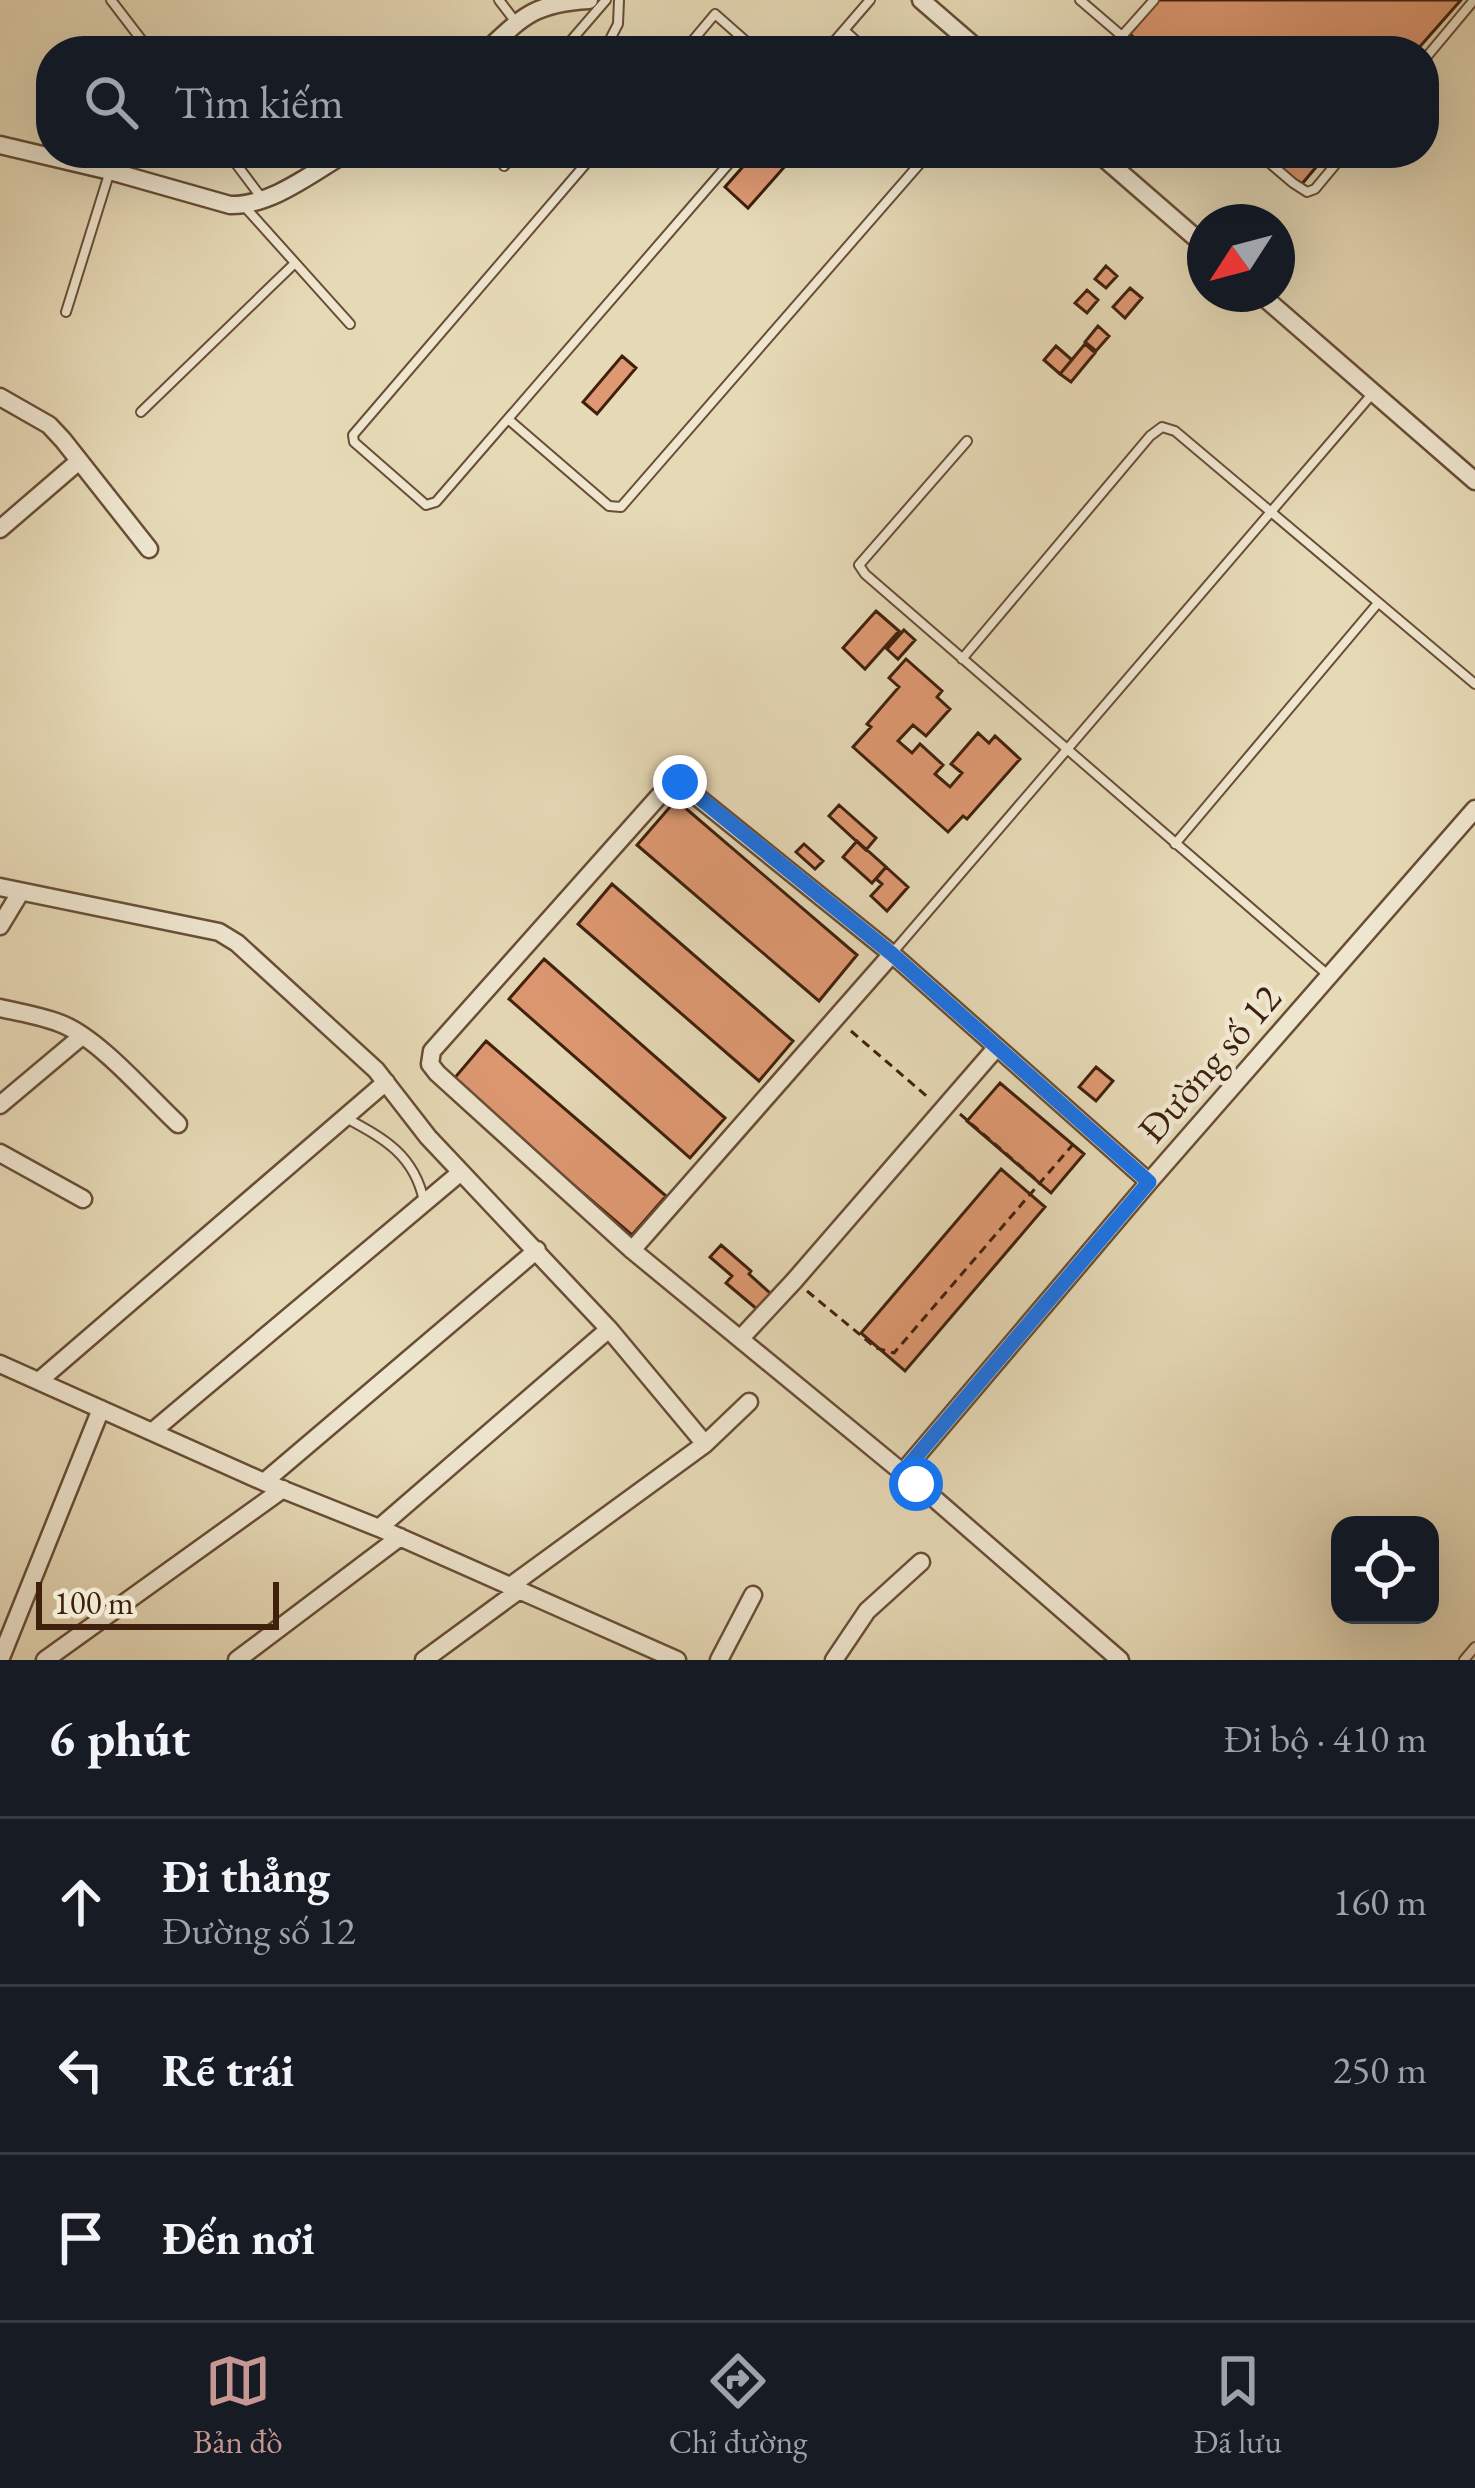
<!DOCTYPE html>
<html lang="vi">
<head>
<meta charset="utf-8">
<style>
	:root { --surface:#171b24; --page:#242831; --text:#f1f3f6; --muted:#9ea1a6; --line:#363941; --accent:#c59692 }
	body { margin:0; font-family:"EB Garamond",serif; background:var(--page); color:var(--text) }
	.controls { position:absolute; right:36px; bottom:36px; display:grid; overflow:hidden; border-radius:24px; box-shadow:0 12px 48px #0002 }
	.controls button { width:108px; height:108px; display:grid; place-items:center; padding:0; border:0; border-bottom:3px solid var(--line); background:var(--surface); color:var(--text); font:60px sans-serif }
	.compass { position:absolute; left:1187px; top:204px; width:108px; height:108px; border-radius:50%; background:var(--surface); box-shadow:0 12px 48px #0002; rotate:234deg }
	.scale { position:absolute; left:36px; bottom:30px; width:243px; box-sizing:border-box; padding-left:12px; border:6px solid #3f200c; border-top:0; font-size:33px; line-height:42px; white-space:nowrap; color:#3f200c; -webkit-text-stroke:9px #efe6d0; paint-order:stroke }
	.stop { position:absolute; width:36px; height:36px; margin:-27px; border:9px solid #1a73e8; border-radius:50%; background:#fff }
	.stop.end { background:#1a73e8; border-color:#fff; box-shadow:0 3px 12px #0008 }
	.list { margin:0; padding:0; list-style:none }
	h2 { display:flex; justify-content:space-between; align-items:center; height:156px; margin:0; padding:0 48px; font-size:51px }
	h2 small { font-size:39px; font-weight:400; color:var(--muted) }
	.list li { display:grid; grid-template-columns:78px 1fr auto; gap:36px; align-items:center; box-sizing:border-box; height:168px; padding:0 48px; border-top:3px solid var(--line) }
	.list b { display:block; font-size:45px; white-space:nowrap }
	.list p { margin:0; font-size:39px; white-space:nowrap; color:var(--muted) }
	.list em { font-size:39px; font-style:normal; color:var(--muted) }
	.icon { flex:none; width:66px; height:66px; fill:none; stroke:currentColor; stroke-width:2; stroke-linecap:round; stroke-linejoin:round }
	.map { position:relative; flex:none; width:1475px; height:1660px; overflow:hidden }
	.search { position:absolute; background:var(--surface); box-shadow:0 12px 48px #0002; left:36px; right:36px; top:36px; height:132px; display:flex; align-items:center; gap:30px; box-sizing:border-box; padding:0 42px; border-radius:48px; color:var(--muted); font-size:45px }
	.sheet { height:660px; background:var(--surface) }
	nav { display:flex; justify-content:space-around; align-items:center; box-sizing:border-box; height:168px; border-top:3px solid var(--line); background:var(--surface); font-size:33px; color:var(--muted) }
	nav a { display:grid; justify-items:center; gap:6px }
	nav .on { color:var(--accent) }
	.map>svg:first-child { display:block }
</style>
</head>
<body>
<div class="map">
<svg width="1475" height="1660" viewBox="0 0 1475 1660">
	<rect width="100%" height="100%" fill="#e6d9b6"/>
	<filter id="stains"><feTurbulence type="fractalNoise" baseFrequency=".00167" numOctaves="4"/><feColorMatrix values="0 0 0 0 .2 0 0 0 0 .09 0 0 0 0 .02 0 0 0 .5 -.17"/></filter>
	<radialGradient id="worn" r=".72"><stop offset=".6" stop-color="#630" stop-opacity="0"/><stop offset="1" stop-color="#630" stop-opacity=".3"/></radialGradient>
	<!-- building -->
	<path fill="#df9972" stroke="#3f200c" stroke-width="3" d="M1158 0H1461L1416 51H1149L1130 34Z
		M755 153H790L794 156 748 208 725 187Z
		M1265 153H1328L1301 185Z
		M1106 266 1117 276 1106 288 1095 279Z
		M1130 288 1142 298 1125 318 1113 307Z
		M1087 290 1098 300 1087 313 1075 303Z
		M1098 326 1109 336 1096 351 1085 342Z
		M1085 344 1095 353 1071 382 1060 374Z
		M1056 346 1072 360 1060 374 1044 360Z
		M622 356 636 368 597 414 583 402Z
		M876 611 899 631 865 669 843 648Z
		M904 630 915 640 898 659 887 649Z
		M906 659 942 691 937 697 950 709 926 736 913 725 898 741 912 753 920 744 943 765 935 774 950 787 962 773 951 764 978 733 989 743 995 736 1020 759 967 819 963 816 948 832 853 747 871 727 867 724 899 687 889 678Z
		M676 800 857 955 819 1001 637 845Z
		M839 805 876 838 866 850 829 816Z
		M857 841 886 867 872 883 843 857Z
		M804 844 823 861 815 869 796 852Z
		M886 867 908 887 887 911 871 896 882 884 876 879Z
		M612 884 793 1041 759 1081 578 924Z
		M544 959 725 1118 690 1158 509 999Z
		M486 1041 666 1196 632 1235 452 1081Z
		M1096 1067 1113 1081 1096 1101 1079 1087Z
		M1000 1083 1084 1154 1051 1193 967 1121Z
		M1001 1169 1045 1207 905 1371 861 1333Z
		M721 1245 751 1271 749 1274 771 1294 758 1310 726 1283 732 1276 710 1257Z"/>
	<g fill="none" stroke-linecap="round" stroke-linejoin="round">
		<defs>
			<path id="lane" d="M111 0 150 51
				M499 0 515 21
				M1080 0 1122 36
				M844 30 867 51
				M562 51 606 0
				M604 51 618 24 619 0
				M684 51 715 14 757 51
				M826 51 870 0
				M1140 51 1122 36 1154 0
				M1424 60 1474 0
				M228 153 261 197
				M595 153 353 435 354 442 426 505 436 502 738 153
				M1258 153 1293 183 1307 192 1315 189 1345 153
				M504 166 515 153
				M245 207 350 324
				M66 312 110 171
				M141 412 295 263
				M508 419 609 506 621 507 929 153
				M967 441 859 565 865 574 1328 975
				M962 659 1150 436 1162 427 1175 431 1475 684
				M1175 844 1378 603
				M894 951 1373 393
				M346 1118C385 1139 414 1155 424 1201
				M1464 1660 1475 1647"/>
			<path id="street" d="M921 0 980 51
				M486 51C524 15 536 3 589 0
				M0 145 110 171 230 205C271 206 312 173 346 153
				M1098 153 1205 246
				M1260 294 1475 481
				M0 397 49 425 63 440 149 549
				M0 529 79 461
				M0 887 219 932 237 943 376 1070 428 1137 609 1329 705 1444
				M0 926 20 893
				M0 1008C21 1013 44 1016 64 1025 101 1041 147 1095 178 1124
				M0 1105 82 1036
				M0 1153 83 1199
				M632 1250 892 954
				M741 1338 794 1281 997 1047
				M0 1364 264 1482 379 1528 677 1660
				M40 1380 386 1082
				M153 1431 461 1172
				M903 1472 1149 1182 1475 809
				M264 1482 537 1250
				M379 1528 609 1329
				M509 1587 705 1444 749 1402
				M0 1660 101 1409
				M45 1660 283 1489
				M237 1660 400 1537
				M424 1660 518 1591
				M719 1660 753 1595
				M834 1660 867 1611 921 1562
				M1120 1660 936 1500 632 1250 437 1073 430 1064 432 1051 660 795 669 787 680 783 892 954 1149 1182"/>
		</defs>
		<!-- lane casing -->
		<use href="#lane" stroke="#694e36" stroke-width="12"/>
		<!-- street casing -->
		<use href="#street" stroke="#694e36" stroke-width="21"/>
		<!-- path -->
		<path stroke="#3f200c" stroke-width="3" stroke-dasharray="9 6" stroke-linecap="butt" d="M851 1031 930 1099
			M960 1114 1039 1182
			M807 1291 876 1348 894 1353 1075 1142"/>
		<!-- lane -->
		<use href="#lane" stroke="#efe6d0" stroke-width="8"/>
		<!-- street -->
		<use href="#street" stroke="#efe6d0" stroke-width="16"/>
	</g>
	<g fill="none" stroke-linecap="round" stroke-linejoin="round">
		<!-- route -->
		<path stroke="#1a73e8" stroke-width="15" d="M680 782 892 954 1149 1182 903 1472 916 1484"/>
	</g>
	<g text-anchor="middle" stroke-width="9" stroke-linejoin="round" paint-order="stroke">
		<!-- street labels -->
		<g font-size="39" fill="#3f200c" stroke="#efe6d0">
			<text transform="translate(1209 1063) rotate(-49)" y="14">Đường số 12</text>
		</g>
	</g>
	<rect width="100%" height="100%" filter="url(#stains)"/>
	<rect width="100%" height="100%" fill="url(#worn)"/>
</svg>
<div class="controls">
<button><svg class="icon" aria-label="locate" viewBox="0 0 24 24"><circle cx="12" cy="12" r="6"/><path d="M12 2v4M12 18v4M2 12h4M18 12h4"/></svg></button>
</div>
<svg class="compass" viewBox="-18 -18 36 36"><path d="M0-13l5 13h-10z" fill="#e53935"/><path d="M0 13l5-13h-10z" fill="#9ea1a6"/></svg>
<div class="scale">100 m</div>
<div class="stop" style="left:916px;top:1484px"></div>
<div class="stop end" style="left:680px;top:782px"></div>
<div class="search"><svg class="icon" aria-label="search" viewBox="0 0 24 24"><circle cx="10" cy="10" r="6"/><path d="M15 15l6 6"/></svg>Tìm kiếm</div>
</div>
<section class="sheet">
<h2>6 phút<small>Đi bộ · 410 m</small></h2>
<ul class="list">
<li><svg class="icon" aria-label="ahead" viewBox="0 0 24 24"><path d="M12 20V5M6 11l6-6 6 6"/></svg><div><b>Đi thẳng</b><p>Đường số 12</p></div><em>160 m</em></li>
<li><svg class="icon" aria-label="left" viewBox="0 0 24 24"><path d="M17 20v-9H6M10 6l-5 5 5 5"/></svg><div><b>Rẽ trái</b></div><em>250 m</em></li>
<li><svg class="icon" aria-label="arrive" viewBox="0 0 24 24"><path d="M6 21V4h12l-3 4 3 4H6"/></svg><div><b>Đến nơi</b></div></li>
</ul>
</section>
<nav>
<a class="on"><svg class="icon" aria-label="map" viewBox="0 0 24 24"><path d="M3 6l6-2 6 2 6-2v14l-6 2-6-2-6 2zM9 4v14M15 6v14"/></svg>Bản đồ</a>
<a><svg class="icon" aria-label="directions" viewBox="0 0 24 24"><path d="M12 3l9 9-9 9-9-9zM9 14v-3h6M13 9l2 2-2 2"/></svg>Chỉ đường</a>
<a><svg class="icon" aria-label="saved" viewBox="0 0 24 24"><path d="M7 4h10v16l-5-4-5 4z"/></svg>Đã lưu</a>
</nav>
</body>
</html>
